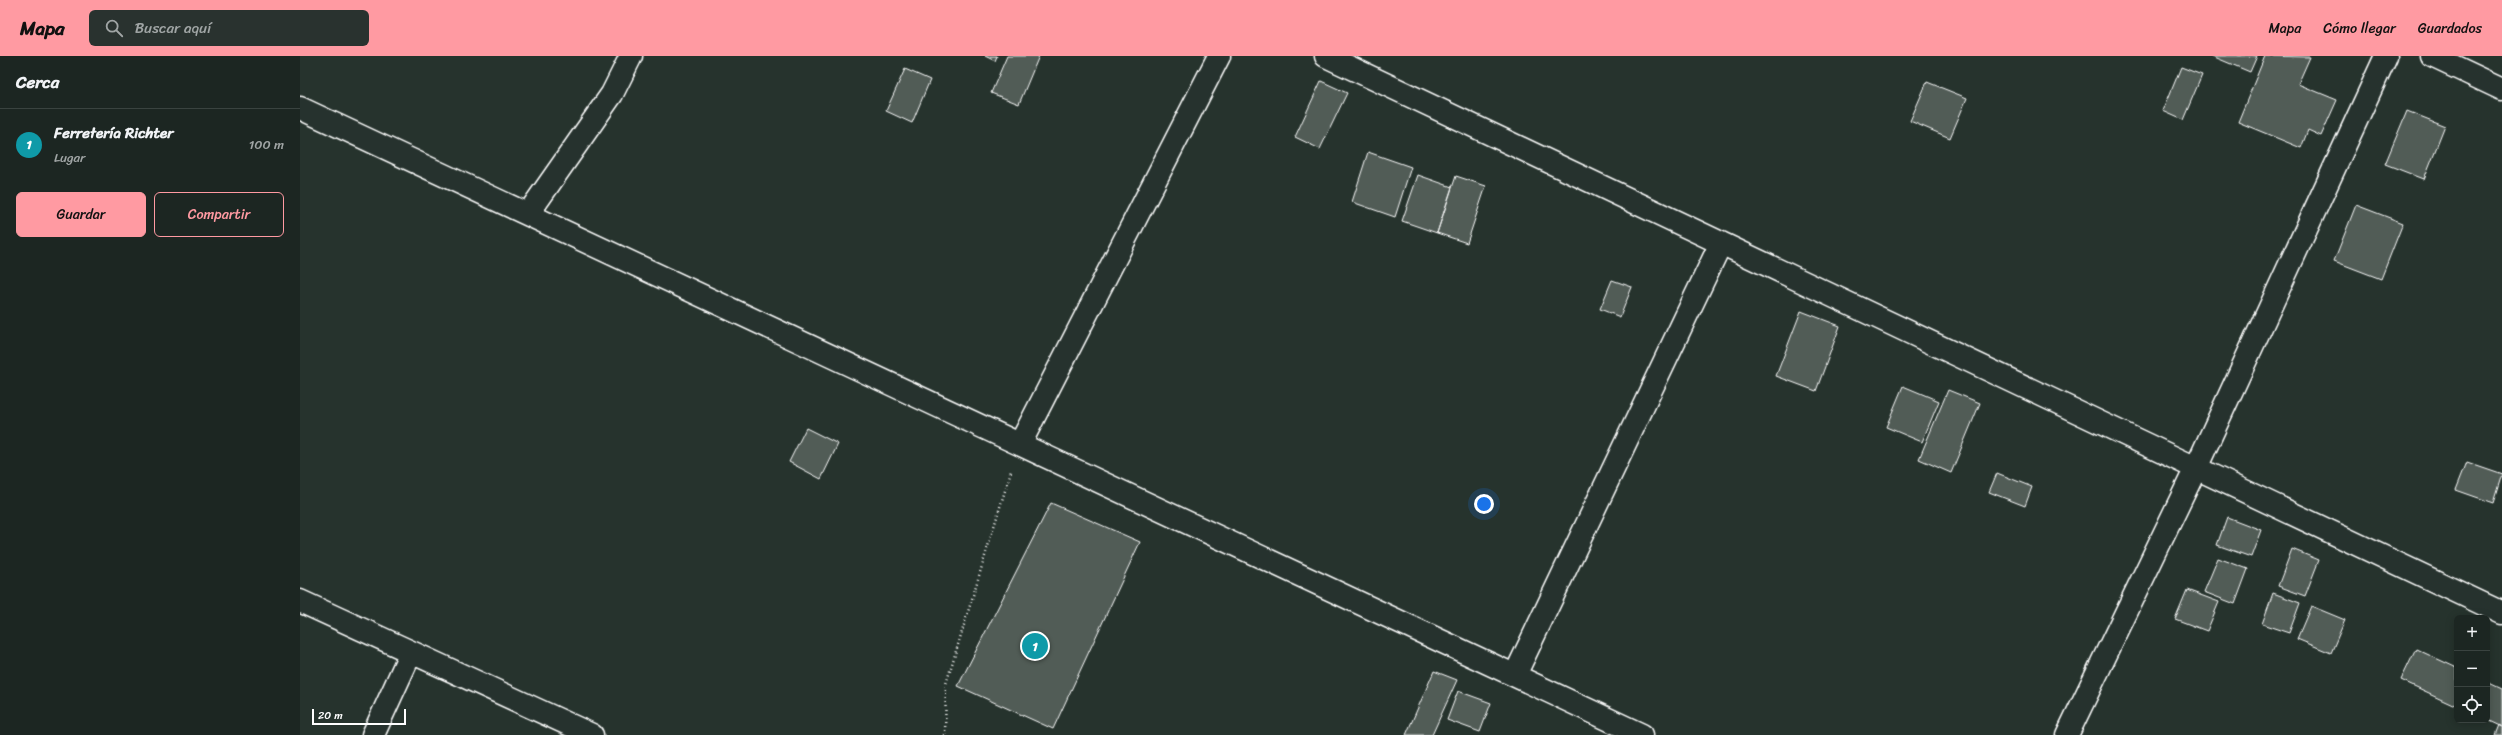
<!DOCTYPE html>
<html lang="es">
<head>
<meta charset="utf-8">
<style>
	:root { --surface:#1c2622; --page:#29322f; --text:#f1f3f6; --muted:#a0a5a5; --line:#3a4340; --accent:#ff9aa2 }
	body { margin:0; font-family:Sriracha,sans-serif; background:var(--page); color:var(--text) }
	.controls { position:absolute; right:12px; bottom:12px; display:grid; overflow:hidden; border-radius:6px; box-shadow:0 2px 10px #0003 }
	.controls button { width:36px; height:36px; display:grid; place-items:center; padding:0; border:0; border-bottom:1px solid var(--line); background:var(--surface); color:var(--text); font:20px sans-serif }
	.scale { position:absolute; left:12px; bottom:10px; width:94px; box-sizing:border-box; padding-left:4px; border:2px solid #fff; border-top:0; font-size:11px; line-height:14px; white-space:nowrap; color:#fff; -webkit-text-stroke:3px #26332d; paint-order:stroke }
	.you { position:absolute; left:1184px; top:448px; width:14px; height:14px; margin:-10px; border:3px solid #fff; border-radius:50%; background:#1a73e8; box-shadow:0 0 0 6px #1a73e833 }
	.badge { display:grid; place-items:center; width:26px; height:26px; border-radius:50%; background:var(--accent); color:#fff; font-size:13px; font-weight:700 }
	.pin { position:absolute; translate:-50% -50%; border:2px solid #fff; box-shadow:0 1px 4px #0006 }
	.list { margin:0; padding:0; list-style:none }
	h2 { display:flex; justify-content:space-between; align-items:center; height:52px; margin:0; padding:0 16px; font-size:17px }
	h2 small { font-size:13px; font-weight:400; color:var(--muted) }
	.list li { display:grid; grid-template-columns:26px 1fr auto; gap:12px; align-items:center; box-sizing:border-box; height:72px; padding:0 16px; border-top:1px solid var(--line) }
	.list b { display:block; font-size:15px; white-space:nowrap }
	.list p { margin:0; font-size:13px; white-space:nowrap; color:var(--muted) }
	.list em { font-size:13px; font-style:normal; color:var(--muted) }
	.actions { display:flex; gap:8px; padding:12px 16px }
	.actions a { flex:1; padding:9px 0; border:1px solid var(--accent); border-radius:6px; text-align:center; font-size:14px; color:var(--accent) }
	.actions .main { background:var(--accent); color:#111 }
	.icon { flex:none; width:22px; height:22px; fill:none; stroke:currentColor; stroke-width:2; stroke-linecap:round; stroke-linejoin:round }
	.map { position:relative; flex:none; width:2202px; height:679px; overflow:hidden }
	header { display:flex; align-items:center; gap:24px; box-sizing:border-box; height:56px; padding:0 20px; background:var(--accent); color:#111 }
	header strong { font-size:19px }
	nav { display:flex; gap:22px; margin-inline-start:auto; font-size:14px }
	.search { width:280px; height:36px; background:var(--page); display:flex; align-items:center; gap:10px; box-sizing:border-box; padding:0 14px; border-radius:6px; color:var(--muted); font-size:15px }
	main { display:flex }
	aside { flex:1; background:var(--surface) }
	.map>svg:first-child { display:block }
</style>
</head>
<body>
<header>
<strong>Mapa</strong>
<div class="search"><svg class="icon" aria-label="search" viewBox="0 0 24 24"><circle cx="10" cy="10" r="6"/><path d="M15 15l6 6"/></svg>Buscar aquí</div>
<nav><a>Mapa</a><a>Cómo llegar</a><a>Guardados</a></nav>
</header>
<main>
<aside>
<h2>Cerca<small></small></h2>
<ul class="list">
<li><span class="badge" style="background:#0f9aa8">1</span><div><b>Ferretería Richter</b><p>Lugar</p></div><em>100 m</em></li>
</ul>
<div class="actions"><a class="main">Guardar</a><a>Compartir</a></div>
</aside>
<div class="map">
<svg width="2202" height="679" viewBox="0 0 2202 679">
	<rect width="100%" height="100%" fill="#26332d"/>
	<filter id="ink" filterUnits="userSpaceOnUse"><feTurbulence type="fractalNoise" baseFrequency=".025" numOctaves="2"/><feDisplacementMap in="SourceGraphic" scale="8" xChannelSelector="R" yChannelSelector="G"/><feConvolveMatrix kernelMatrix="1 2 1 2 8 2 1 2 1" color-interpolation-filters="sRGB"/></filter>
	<g filter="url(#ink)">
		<!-- building -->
		<path fill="#515c57" stroke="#fff" d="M685 0H697L695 5Z
			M707 0H739L719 48 691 37Z
			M1912 0H1957L1950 16Z
			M1965 0 2010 1 1998 28 2037 44 2021 80 2008 74 2001 92 1938 66Z
			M1881 11 1902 19 1883 64 1863 55Z
			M605 13 630 24 612 67 586 55Z
			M1021 25 1047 37 1020 93 995 81Z
			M1627 26 1667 42 1650 82 1610 65Z
			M2107 55 2145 70 2124 123 2085 108Z
			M1068 96 1111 111 1095 161 1052 146Z
			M1118 119 1152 131 1137 177 1102 165Z
			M1156 120 1186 130 1167 187 1137 177Z
			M2056 149 2103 167 2081 223 2034 205Z
			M1312 224 1332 231 1320 261 1300 253Z
			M1501 255 1540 270 1516 335 1476 320Z
			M1603 330 1639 345 1622 386 1586 371Z
			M1648 334 1680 347 1651 417 1619 403Z
			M506 372 538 388 521 423 489 406Z
			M2167 406 2202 418 2193 447 2156 434Z
			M1697 417 1732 431 1725 450 1689 436Z
			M751 447 840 486 753 673 658 630Z
			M1927 461 1961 474 1951 501 1917 489Z
			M1992 493 2019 504 2005 540 1978 530Z
			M1918 502 1948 513 1935 548 1904 536Z
			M1887 534 1919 546 1907 575 1875 563Z
			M1973 537 2000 547 1989 577 1962 568Z
			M2011 550 2045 564 2031 597 1997 583Z
			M2116 593 2157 612V650L2101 624Z
			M1134 615 1157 624 1132 679H1106Z
			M2187 626 2202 633V671L2187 664Z
			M1158 635 1191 647 1180 676 1147 664Z
			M2199 669 2202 671V679H2195Z"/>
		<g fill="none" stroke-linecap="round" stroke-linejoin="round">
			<defs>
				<path id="minor" d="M1026 0 2202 557
					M2132 0 2202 33
					M0 52 1342 679
					M228 158 312 38 331 0
					M720 388 919 0
					M0 545 292 679
					M1215 619 1421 187
					M73 679 111 596
					M1767 679 1896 412 2086 0"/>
			</defs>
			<!-- minor casing -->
			<use href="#minor" stroke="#fff" stroke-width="25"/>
			<!-- path -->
			<path stroke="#fff" stroke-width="2.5" stroke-dasharray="1 3" stroke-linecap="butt" d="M645 679 646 628 711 415"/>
			<!-- minor -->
			<use href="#minor" stroke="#26332d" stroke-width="22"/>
		</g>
	</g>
</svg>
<div class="controls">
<button>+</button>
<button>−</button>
<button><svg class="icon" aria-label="locate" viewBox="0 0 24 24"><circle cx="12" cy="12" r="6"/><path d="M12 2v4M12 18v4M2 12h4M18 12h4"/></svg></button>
</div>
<div class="scale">20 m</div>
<div class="you"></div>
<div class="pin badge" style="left:735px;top:590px;background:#0f9aa8">1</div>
</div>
</main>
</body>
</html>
